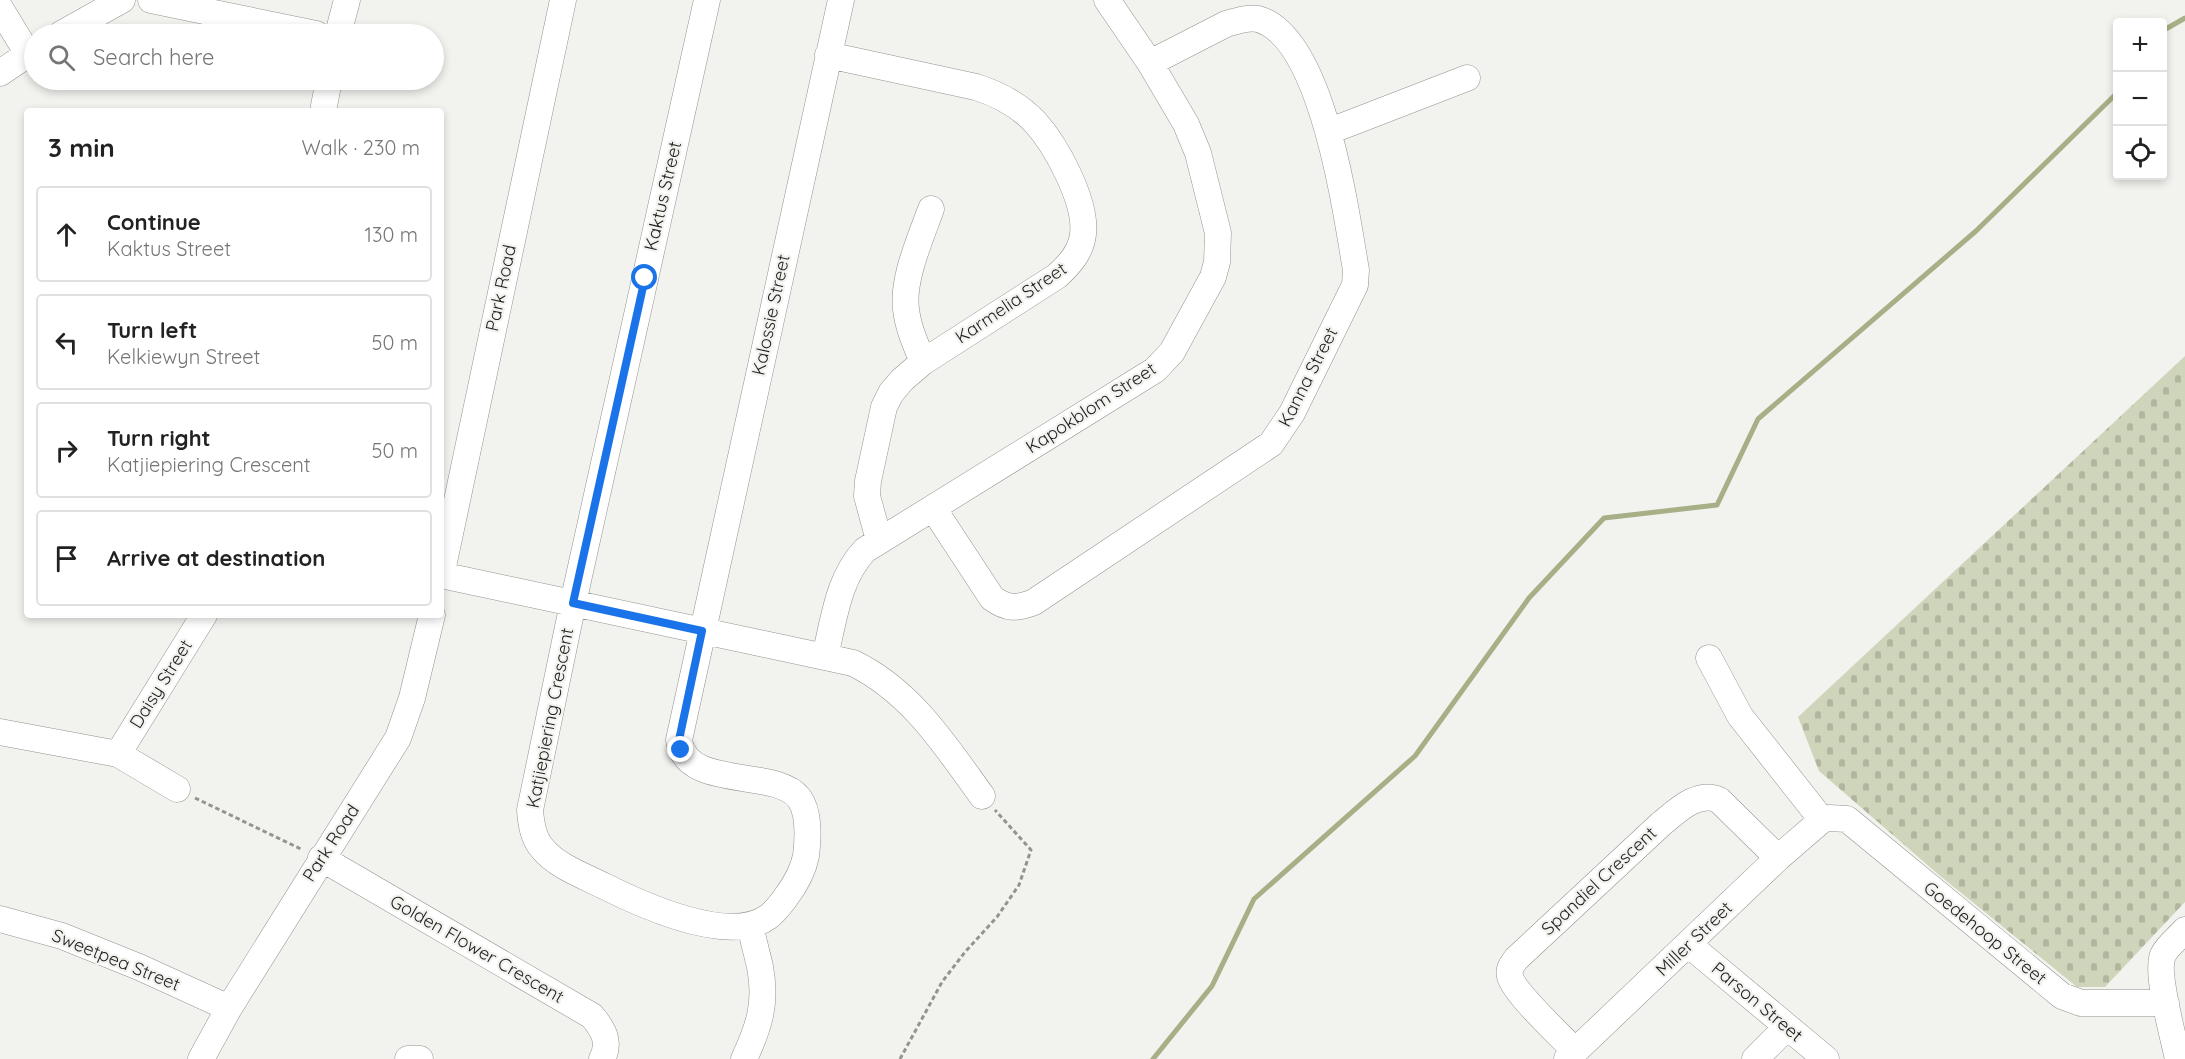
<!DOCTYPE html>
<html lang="en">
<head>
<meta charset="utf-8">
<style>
	:root { --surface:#fff; --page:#f2f2f2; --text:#222; --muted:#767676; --line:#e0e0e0 }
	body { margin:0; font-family:Quicksand,sans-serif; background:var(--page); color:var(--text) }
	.controls { position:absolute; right:18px; top:18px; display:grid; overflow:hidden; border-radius:6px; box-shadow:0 3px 9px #0003 }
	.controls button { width:54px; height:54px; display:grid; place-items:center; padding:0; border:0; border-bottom:2px solid var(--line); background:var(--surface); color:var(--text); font:30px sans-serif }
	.stop { position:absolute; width:18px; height:18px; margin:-14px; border:4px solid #1a73e8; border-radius:50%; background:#fff }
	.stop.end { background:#1a73e8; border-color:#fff; box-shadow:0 2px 6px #0008 }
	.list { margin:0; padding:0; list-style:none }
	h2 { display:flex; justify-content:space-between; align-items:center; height:78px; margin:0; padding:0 24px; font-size:26px }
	h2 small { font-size:20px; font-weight:400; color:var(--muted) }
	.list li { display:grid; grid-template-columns:39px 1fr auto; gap:18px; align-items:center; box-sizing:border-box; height:96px; margin:0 12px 12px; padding:0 12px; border:2px solid var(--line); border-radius:6px }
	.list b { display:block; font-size:22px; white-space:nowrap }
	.list p { margin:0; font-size:20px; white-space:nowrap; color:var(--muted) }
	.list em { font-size:20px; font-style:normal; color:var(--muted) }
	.icon { flex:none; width:33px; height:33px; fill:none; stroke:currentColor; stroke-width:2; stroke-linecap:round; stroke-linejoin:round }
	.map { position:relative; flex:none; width:2185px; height:1059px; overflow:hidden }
	.search { position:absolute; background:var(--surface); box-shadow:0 3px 9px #0003; left:24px; top:24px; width:420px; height:66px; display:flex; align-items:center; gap:15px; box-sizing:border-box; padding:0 21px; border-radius:33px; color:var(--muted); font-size:22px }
	.panel { position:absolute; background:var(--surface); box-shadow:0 3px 9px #0003; left:24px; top:108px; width:420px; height:510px; border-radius:6px }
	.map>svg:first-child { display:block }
</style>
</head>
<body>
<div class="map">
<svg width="2185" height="1059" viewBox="0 0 2185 1059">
	<defs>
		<pattern id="cemetery-stones" width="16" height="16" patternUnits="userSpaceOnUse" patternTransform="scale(1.5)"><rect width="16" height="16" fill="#cfd5ba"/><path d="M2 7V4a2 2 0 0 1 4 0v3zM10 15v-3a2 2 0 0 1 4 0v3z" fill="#b1b69f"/></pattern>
	</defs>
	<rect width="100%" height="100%" fill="#f2f3ef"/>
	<!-- cemetery -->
	<path fill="url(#cemetery-stones)" d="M2185 356V902L2105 987H2077L1939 875 1819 771 1798 717Z"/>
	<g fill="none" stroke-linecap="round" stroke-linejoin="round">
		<!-- stream -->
		<path stroke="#a7af86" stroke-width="5" d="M2162 33 2164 30 2185 18
			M1153 1059 1212 986 1254 899 1415 756 1529 598 1604 518 1717 505 1758 419 1976 231 2118 92"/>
		<defs>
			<path id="minor" d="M151 0 316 34
				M707 0 573 603 530 810C531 823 533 838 542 848 556 866 584 876 604 886 642 905 729 945 768 917 775 912 781 904 786 897 795 885 803 871 806 856 808 839 810 813 799 798 775 767 686 791 679 740L841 0
				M0 8 28 54
				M61 34 122 0
				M338 34 347 0
				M828 55 976 87C998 94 1019 105 1035 122 1056 145 1087 202 1083 234 1081 252 1070 264 1057 276L923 362 902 380 891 393 884 407 868 481 867 496 879 540
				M0 73 34 50
				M323 111 329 80
				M1330 131 1467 78
				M923 362C916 345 908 328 906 309 902 279 921 237 931 209
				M933 508 992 598C1007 609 1017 609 1034 602L1271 444 1292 413 1355 285 1356 270C1346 213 1323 37 1258 19 1248 17 1236 21 1226 24L1150 63
				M441 575 853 663C911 691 945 745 982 796
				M441 576 563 0
				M825 656C834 620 838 578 865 550L1155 370 1172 352 1213 277 1217 262 1218 233 1198 153 1186 124 1150 63 1107 0
				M1709 658 1740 716 1822 820
				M0 732 118 754 177 789
				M118 754 204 615
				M321 858 592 1016C603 1029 611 1042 602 1059
				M0 919 62 936 139 967 229 1008
				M1688 944 1826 1059
				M1575 1051C1562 1037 1513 992 1510 976 1508 969 1512 965 1516 959L1661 824C1676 812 1697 790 1719 800L1778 858
				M201 1059 229 1008 398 738 412 698 432 615
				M408 1059H420
				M744 1059C759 1027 767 1003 760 967 757 952 752 939 751 925
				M1567 1059 1778 858 1822 820 1829 818 1847 819 2062 996 2081 1003H2166
				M1755 1059 1787 1027
				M2178 1059C2174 1039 2155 972 2163 955 2167 946 2178 938 2185 930"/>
		</defs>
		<!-- minor casing -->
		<use href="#minor" stroke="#92938f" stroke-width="27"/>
		<!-- path -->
		<path stroke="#939491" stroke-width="3" stroke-dasharray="4.5 3" stroke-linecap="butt" d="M195 798 303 850
			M900 1059 942 982 965 952 997 917 1019 885 1031 850 995 810"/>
		<!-- minor -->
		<use href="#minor" stroke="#fff" stroke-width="26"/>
	</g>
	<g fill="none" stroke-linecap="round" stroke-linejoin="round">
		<!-- route -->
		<path stroke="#1a73e8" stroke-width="8" d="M645 278 573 603 702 631 679 740 681 750"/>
	</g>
	<g text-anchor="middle" stroke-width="4.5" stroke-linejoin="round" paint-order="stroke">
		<!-- street labels -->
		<g font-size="18" fill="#1e1e1d" stroke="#f2f3ef">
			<text transform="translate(663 196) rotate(-77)" y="6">Kaktus Street</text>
			<text transform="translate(501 288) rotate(-78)" y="6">Park Road</text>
			<text transform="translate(1011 303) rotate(-34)" y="6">Karmelia Street</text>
			<text transform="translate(771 315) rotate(-78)" y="6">Kalossie Street</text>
			<text transform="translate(1308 377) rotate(-63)" y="6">Kanna Street</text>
			<text transform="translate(1091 408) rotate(-33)" y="6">Kapokblom Street</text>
			<text transform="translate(161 684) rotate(-58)" y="6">Daisy Street</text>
			<text transform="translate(550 718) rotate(-79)" y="6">Katjiepiering Crescent</text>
			<text transform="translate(331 843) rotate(-57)" y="6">Park Road</text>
			<text transform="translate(1599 881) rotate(-43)" y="6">Spandiel Crescent</text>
			<text transform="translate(1985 933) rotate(39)" y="6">Goedehoop Street</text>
			<text transform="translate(1694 939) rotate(-44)" y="6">Miller Street</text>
			<text transform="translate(477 949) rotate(30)" y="6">Golden Flower Crescent</text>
			<text transform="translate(116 960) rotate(22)" y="6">Sweetpea Street</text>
			<text transform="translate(1757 1002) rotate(40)" y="6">Parson Street</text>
		</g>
	</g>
</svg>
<div class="controls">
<button>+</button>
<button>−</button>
<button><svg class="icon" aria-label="locate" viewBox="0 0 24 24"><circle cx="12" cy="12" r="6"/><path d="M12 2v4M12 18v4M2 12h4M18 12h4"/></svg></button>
</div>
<div class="stop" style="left:645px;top:278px"></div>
<div class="stop end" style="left:681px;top:750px"></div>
<div class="search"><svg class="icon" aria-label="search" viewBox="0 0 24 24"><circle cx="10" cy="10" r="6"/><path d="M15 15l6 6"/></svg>Search here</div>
<section class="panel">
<h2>3 min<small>Walk · 230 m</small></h2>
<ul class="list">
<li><svg class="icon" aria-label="ahead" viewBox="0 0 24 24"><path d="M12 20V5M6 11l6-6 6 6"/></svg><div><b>Continue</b><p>Kaktus Street</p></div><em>130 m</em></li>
<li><svg class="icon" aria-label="left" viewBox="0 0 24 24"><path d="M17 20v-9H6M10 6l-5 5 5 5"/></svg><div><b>Turn left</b><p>Kelkiewyn Street</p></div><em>50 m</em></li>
<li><svg class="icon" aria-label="right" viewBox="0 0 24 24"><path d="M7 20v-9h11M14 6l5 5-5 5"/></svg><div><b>Turn right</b><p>Katjiepiering Crescent</p></div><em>50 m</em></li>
<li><svg class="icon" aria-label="arrive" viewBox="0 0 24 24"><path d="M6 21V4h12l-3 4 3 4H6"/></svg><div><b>Arrive at destination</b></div></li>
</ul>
</section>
</div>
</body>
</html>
